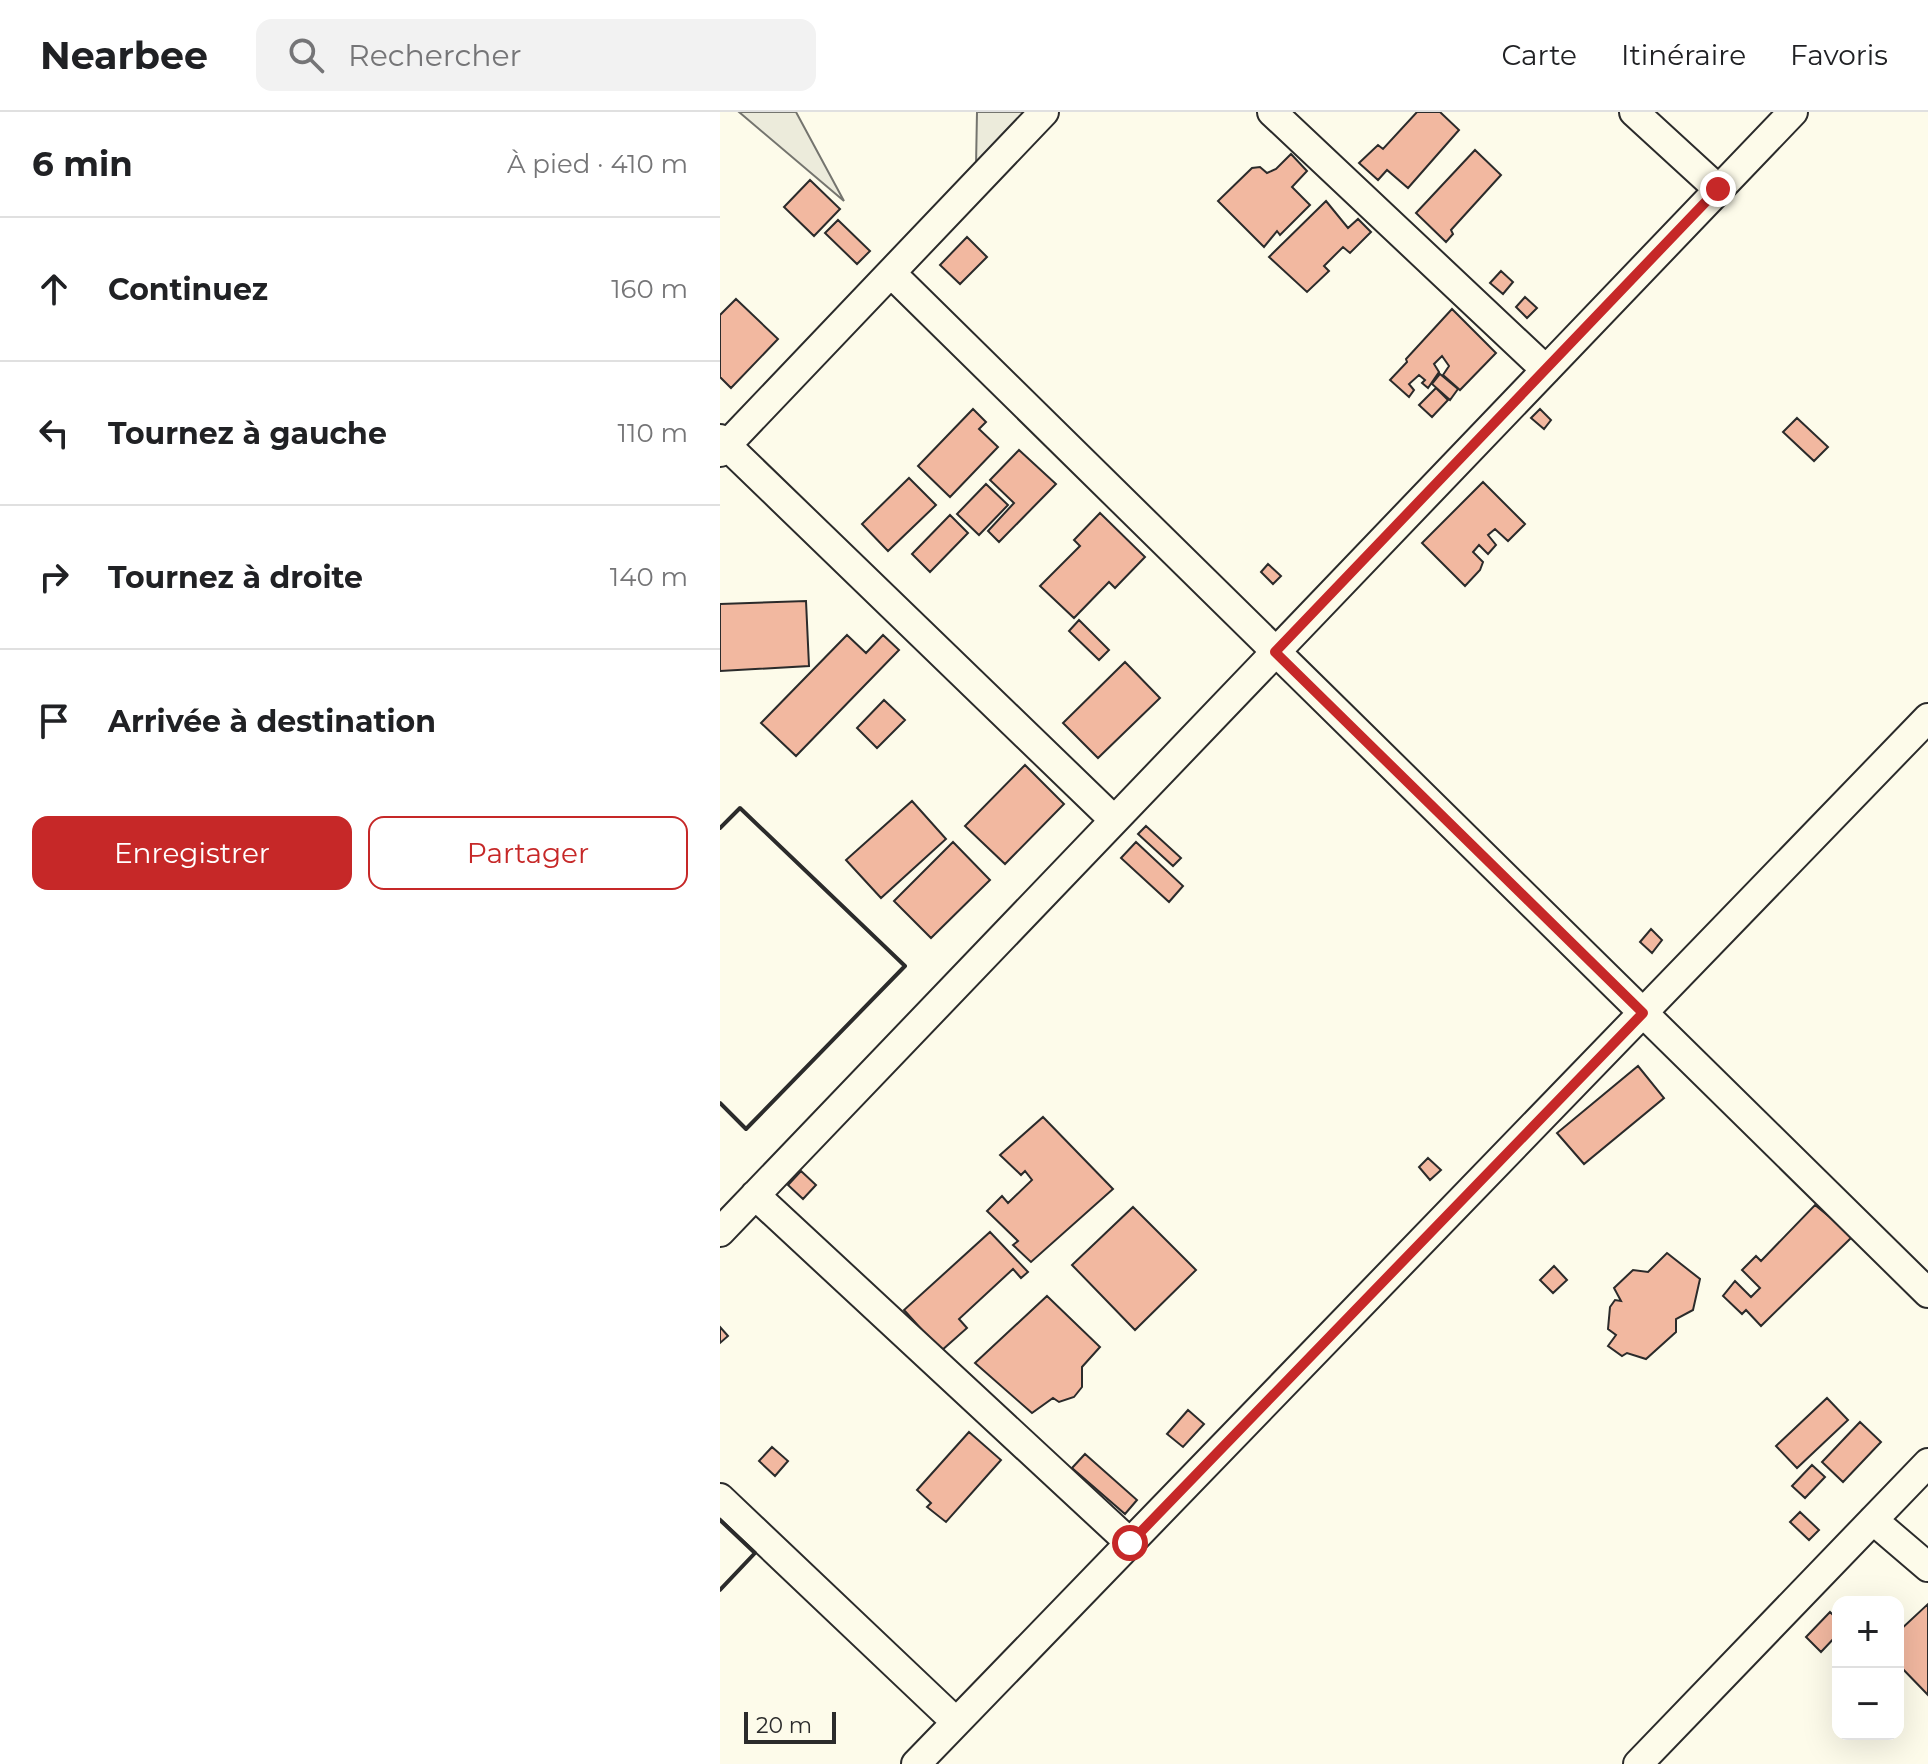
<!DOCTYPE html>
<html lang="fr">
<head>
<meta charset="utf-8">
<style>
	:root { --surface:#fff; --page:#f2f2f2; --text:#202124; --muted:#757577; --line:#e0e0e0; --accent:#c62828 }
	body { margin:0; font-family:Montserrat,sans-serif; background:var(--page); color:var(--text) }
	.controls { position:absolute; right:24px; bottom:24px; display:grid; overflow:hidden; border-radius:16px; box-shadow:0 8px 32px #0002 }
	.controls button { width:72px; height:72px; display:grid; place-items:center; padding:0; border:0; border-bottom:2px solid var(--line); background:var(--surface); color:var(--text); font:40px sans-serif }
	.scale { position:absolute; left:24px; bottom:20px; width:92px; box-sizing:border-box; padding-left:8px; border:4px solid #2b2b2b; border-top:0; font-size:22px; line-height:28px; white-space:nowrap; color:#2b2b2b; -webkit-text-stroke:6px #fdfbea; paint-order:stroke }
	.stop { position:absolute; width:24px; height:24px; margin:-18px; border:6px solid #c62828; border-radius:50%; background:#fff }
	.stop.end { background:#c62828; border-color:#fff; box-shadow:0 2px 8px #0008 }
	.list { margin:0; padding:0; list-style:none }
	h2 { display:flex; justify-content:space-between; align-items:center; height:104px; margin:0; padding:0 32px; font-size:34px }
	h2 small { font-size:26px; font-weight:400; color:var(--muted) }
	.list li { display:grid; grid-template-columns:52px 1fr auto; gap:24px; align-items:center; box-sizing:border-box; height:144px; padding:0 32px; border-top:2px solid var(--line) }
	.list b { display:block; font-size:30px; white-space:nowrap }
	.list em { font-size:26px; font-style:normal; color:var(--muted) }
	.actions { display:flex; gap:16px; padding:24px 32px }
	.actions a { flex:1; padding:18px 0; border:2px solid var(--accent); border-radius:16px; text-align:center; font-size:28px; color:var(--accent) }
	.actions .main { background:var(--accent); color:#fff }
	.icon { flex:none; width:44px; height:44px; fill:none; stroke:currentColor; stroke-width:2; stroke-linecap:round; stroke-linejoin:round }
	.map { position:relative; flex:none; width:1208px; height:1652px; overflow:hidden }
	header { display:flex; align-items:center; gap:48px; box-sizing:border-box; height:112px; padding:0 40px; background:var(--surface); border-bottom:2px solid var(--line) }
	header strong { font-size:38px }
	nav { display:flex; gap:44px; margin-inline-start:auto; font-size:28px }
	.search { width:560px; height:72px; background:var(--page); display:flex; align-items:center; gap:20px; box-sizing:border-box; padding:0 28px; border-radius:16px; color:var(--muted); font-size:30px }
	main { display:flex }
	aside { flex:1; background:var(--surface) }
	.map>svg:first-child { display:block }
</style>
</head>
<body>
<header>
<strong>Nearbee</strong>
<div class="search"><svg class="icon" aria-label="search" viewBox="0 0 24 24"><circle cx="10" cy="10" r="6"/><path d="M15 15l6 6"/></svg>Rechercher</div>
<nav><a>Carte</a><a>Itinéraire</a><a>Favoris</a></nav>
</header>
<main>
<aside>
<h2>6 min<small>À pied · 410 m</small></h2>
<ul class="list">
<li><svg class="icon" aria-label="ahead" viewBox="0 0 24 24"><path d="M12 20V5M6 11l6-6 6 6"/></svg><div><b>Continuez</b></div><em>160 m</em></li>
<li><svg class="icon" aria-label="left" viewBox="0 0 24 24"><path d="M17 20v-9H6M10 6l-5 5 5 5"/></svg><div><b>Tournez à gauche</b></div><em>110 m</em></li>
<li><svg class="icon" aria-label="right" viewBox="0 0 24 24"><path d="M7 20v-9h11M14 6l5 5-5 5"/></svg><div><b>Tournez à droite</b></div><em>140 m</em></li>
<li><svg class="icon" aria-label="arrive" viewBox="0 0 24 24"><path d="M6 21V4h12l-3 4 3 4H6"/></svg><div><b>Arrivée à destination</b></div></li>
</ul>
<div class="actions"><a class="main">Enregistrer</a><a>Partager</a></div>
</aside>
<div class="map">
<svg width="1208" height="1652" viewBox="0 0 1208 1652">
	<rect width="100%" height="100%" fill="#fdfbea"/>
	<!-- green -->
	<path fill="#ecebdb" stroke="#74746e" stroke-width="2" d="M19 0H76L124 89Z
		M257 0H307L256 54Z"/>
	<!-- building -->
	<path fill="#f2b8a0" stroke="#2b2b2b" stroke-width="2" d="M697 0H720L739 18 688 76 667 58 658 68 639 51 658 33 663 37Z
		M755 38 781 63 731 118 733 122 726 130 696 101Z
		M571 42 587 59 572 75 590 93 560 123 557 119 544 135 498 89 532 56 540 55 547 61 556 57Z
		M90 68 120 97 94 124 64 95Z
		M606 89 628 116 638 107 651 120 630 141 623 135 604 154 609 159 587 180 549 145Z
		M118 108 150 139 137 152 105 121Z
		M247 125 267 145 240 172 220 153Z
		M781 159 793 170 783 182 770 171Z
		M805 185 817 196 807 206 796 195Z
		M16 187 58 227 11 276 0 265V203Z
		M732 197 776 241 740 278 723 263 729 254 722 244 714 252 719 260 708 276 702 271 705 268 699 263 689 272 694 278 689 285 670 268 687 250 686 247Z
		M720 262 738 277 730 288 712 272Z
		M716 276 728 288 712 305 699 293Z
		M253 297 266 310 259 317 278 335 230 385 198 354Z
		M820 297 831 308 824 317 811 306Z
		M1077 306 1108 335 1094 349 1063 320Z
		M299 338 336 372 279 430 268 419 294 391 270 368Z
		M189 366 216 393 168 439 142 412Z
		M763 370 805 412 788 429 775 417 768 423 776 433 768 442 759 433 753 440 763 450 760 458 745 474 702 431Z
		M266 372 288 393 259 423 237 402Z
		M380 401 425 445 395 476 389 470 354 506 320 474 360 434 354 428Z
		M230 403 248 421 210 460 192 442Z
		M548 452 561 464 553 472 541 460Z
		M86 489 89 554 0 559V492Z
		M359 508 389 538 379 548 349 519Z
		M127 523 146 541 163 523 179 538 76 644 41 611Z
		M405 550 440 586 378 646 343 611Z
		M164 588 185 608 157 636 137 616Z
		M305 653 344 692 285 752 245 714Z
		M192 689 226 727 161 786 126 748Z
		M426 714 461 746 453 754 418 722Z
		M233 730 270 768 211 826 174 789Z
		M416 730 463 774 449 790 401 746Z
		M931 817 942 828 932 841 920 830Z
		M918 954 944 986 864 1052 837 1021Z
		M323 1005 393 1077 311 1150 293 1133 298 1129 267 1099 282 1084 288 1091 312 1068 305 1059 301 1063 280 1043Z
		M708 1046 721 1058 710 1068 699 1055Z
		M81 1059 96 1073 83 1087 68 1073Z
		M1095 1093 1133 1124 1041 1214 1026 1198 1022 1202 1003 1184 1015 1169 1031 1185 1040 1176 1022 1158 1036 1144 1041 1149Z
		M413 1095 476 1158 415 1218 352 1153Z
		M270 1120 308 1160 301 1166 293 1157 239 1207 247 1216 221 1239 184 1198Z
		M947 1141 980 1167 973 1198 956 1207V1220L926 1247 907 1241 902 1244 888 1234 896 1223 888 1217 890 1195 895 1188 901 1189 894 1176 913 1158 928 1160Z
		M834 1154 847 1168 833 1181 820 1168Z
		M327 1184 380 1235 362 1255V1275L354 1285 339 1290 333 1286 312 1301 255 1251Z
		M0 1215 8 1224 0 1231Z
		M1107 1286 1128 1308 1077 1356 1056 1334Z
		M468 1298 484 1312 463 1335 447 1322Z
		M1140 1310 1161 1330 1123 1370 1102 1350Z
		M249 1320 281 1348 226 1410 207 1395 211 1391 197 1378Z
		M52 1335 68 1349 55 1364 39 1349Z
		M365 1342 417 1388 405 1402 352 1356Z
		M1092 1353 1105 1365 1085 1386 1072 1374Z
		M1080 1400 1099 1418 1089 1428 1070 1410Z
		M1208 1492V1583L1178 1552V1520Z
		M1110 1500 1118 1508V1522L1101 1540 1086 1525Z"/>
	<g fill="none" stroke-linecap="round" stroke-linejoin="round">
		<defs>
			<path id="street" d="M552 0 826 258
				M914 0 998 77
				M171 161 1208 1181
				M0 327 394 708
				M0 340 324 0
				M35 1083 410 1431
				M0 1120 1073 0
				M0 1386 236 1610
				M1153 1408 1208 1455
				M196 1652 1208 606
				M918 1652 1208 1351"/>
		</defs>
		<!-- street casing -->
		<use href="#street" stroke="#2b2b2b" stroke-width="32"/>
		<!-- street -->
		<use href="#street" stroke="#fdfbea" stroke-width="28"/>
		<!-- wall -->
		<path stroke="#2b2b2b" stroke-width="4" d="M0 716 20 696 185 854 26 1017 0 991
			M0 1408 35 1441 0 1478"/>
	</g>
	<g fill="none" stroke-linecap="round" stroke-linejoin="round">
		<!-- route -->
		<path stroke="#c62828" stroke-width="10" d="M410 1431 923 901 555 540 998 77"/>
	</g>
</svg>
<div class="controls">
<button>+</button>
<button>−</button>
</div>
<div class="scale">20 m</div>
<div class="stop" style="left:410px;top:1431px"></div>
<div class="stop end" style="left:998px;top:77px"></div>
</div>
</main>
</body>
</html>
